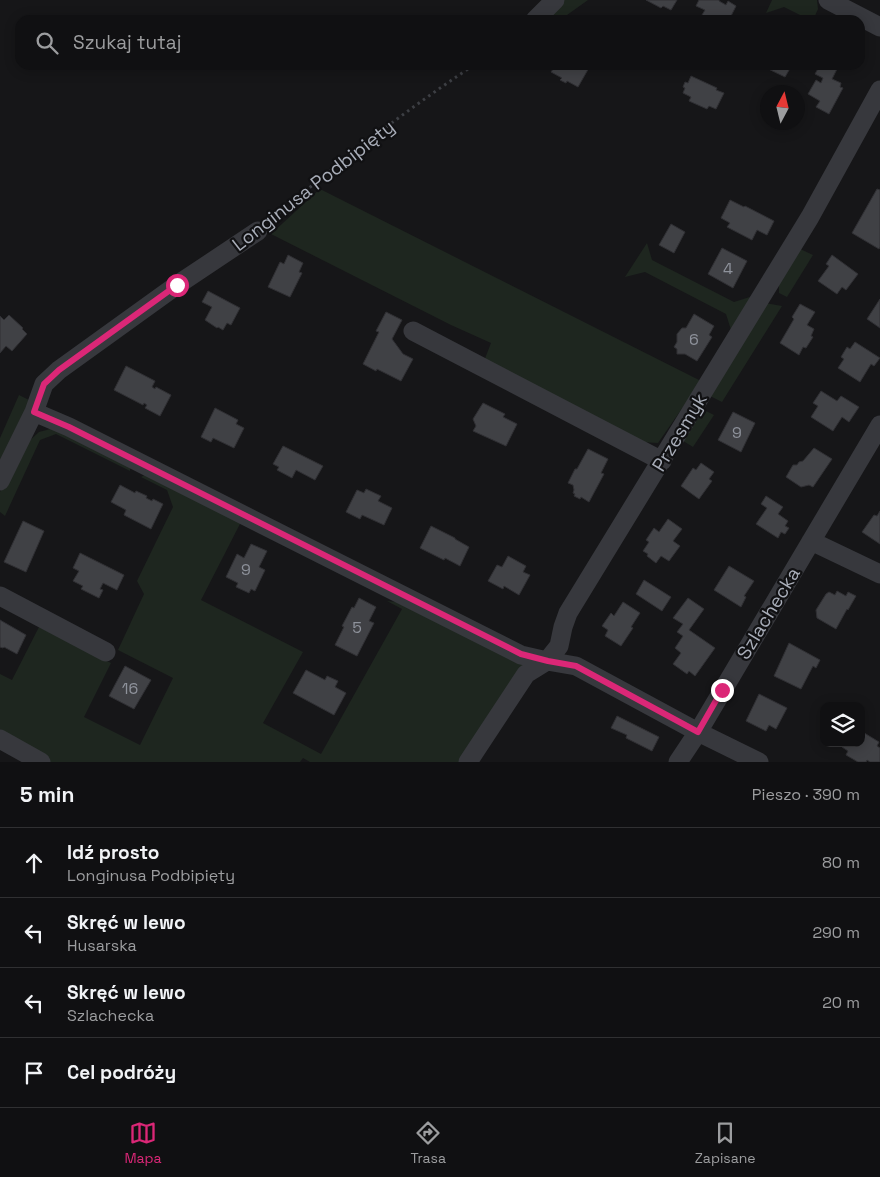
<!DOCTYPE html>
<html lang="pl">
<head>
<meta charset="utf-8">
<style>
	:root { --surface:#101012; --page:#1e1e20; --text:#f1f3f6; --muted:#9c9d9f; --line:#303032; --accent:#db2777 }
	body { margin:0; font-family:"Space Grotesk",sans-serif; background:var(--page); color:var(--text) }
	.controls { position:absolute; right:15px; bottom:15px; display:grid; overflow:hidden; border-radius:10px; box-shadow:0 2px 12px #0003 }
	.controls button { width:45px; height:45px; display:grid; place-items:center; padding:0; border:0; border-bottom:1px solid var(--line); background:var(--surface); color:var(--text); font:25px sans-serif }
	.compass { position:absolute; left:760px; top:85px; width:45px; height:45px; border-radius:50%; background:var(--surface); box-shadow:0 2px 12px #0003; rotate:7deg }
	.stop { position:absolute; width:15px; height:15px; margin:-11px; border:4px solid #db2777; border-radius:50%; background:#fff }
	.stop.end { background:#db2777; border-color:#fff; box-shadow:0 1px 5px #0008 }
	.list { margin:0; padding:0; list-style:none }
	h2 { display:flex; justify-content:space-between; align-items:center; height:65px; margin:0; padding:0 20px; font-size:21px }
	h2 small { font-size:16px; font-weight:400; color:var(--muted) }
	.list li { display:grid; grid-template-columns:32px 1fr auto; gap:15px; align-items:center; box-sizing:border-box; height:70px; padding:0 20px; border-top:1px solid var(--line) }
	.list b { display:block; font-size:19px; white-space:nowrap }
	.list p { margin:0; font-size:16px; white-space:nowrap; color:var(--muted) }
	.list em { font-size:16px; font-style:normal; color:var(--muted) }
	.icon { flex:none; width:28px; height:28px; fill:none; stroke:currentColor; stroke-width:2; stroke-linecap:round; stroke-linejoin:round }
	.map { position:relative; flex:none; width:880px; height:762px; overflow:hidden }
	.search { position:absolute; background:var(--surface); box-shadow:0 2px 12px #0003; left:15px; right:15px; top:15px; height:55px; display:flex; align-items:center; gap:12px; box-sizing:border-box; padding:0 18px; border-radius:15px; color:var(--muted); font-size:19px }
	.sheet { height:345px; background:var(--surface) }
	nav { display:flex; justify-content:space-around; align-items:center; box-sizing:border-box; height:70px; border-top:1px solid var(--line); background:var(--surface); font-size:14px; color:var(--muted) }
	nav a { display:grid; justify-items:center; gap:2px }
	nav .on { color:var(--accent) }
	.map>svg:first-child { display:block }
</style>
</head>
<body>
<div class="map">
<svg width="880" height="762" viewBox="0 0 880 762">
	<rect width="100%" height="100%" fill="#161618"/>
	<!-- green -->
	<path fill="#1e261f" d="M562 0H588L560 20H545Z
		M772 0H817L818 9 813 20H810L784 7 766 13Z
		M320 189 701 381 658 443 641 442 484 361 491 343 451 325 271 234Z
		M647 243 652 260 734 302 753 296 731 330 726 314 645 272 625 277Z
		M798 248 813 255 787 297 779 293V281Z
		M765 303 782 306 722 402 710 396Z
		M19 395 29 400 16 433 0 468V438Z
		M700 408 714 415 693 447 680 439Z
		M54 428 130 463V471L56 434 40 440 5 516 0 512V492L27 443 39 432Z
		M150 472 242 520 201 600 303 652 263 723 321 754 402 609 387 601 397 602 521 661 525 667 461 762H310L303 758 300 762H49L0 736V674L12 680 39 627 111 663 84 717 140 745 173 678 118 650 144 594 137 581 173 507 167 490 141 477Z"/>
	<!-- building -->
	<path fill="#404145" stroke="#303034" d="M646 0H677L671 10 663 6 661 8Z
		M699 0H719V1L726 5 728 1 736 6 729 20H699L705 10 696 6Z
		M556 65H589L590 66 578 87 567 81 566 83 560 80 562 78 551 72Z
		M760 65H792L785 77Z
		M820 65H839L832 79 841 83 840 87 843 88 829 114 816 107 820 101 808 94 816 80 821 83 823 78 815 74Z
		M691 76 717 88 716 90 724 93 716 109 709 106 707 109 689 101 691 97 683 93 685 88 683 87 685 82 688 83Z
		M877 189 880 190V247L879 249 852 233Z
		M730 200 744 207 745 206 774 221 767 235 757 230 752 240 727 227 730 223 721 218Z
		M671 224 685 232 674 253 659 245Z
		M722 248 747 261 733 288 708 274Z
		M288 255 303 263 299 272 302 273 290 297 268 287 280 262 284 264Z
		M832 255 858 274 846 290 842 287 837 294 818 281 829 266 826 264Z
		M208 291 240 308 231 325 227 323 223 330 218 327 217 328 205 320 212 307 202 302Z
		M880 299V328L867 319Z
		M800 304 815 312 807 325 814 329 811 336 813 337 806 348 803 347 799 355 780 343 794 319 792 317Z
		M386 312 402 320 392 339 403 354 413 359 401 381 377 369 376 371 363 364 379 332 376 331Z
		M694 314 714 326 709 335 712 337 697 361 685 354H677V349L674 347 677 342V334L682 328H686Z
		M9 315 23 328 22 329 27 334 12 351 6 346 0 353V316L4 320Z
		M855 342 880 358 874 366 871 364 860 382 838 368 844 359 841 357 847 347 850 349Z
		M126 366 155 381 152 387 155 389 156 387 171 395 160 416 145 408 147 405 144 403 143 405 114 390Z
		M821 391 837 401 841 396 859 407 849 422 842 417 833 431 811 417 818 406 813 403Z
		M483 403 505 414 503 417 517 424 506 446 473 431 476 426 473 419Z
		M215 408 238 420 236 424 244 428 234 448 213 438 211 442 201 437Z
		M733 412 755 423 741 452 718 440Z
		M283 446 323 466 315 480 296 470 292 478 277 470 279 467 273 464Z
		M814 448 832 459 813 487 809 485 801 487 786 477 793 465H797L799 462 803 461Z
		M588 449 608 459 601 473 604 474 589 502 581 497 580 499 574 496 575 494 573 493 574 490 573 485 568 483 575 469H577Z
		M701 463 714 472 709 479 712 481 699 499 681 486 693 468 696 470Z
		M120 485 135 493 136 491 147 496 146 498 152 501 153 499 163 504 151 529 124 515 126 510 111 502Z
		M366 489 381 496 378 501 392 508 384 525 362 515 360 519 346 512 357 490 364 493Z
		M766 496 783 507 778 514 788 521 785 526 789 528 785 534 781 532 778 538 756 524 767 508 761 504Z
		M880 511V544L862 532 874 515 877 516Z
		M668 519 682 529 673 541 680 546 669 561 661 556 656 563 647 556 648 554 643 551 649 542 646 540 654 528 659 532Z
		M23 521 44 531 26 572 4 562Z
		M431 526 455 538V539L469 547 460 566 445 558 444 560 420 548Z
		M251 544 267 551 259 567 265 570 255 591 251 589 249 593 236 587 238 583 226 577 237 554 244 558Z
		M80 553 124 575 117 590 103 583 100 589 103 590 99 598 81 589 83 586 73 581 79 571 73 568Z
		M508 556 526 566 523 572 530 575 519 595 504 586 503 589 488 581 497 565 502 567Z
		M729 566 754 581 744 596 746 597 741 607 714 590Z
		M644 580 671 597 662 611 636 594Z
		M837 591 846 596 848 592 856 596 848 610 847 609 836 629 817 618 816 610 826 594 829 592 835 595Z
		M359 598 376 607 369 621 374 623 357 656 335 645 344 627 342 626 352 607 354 608Z
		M688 598 704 609 689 630 715 648 695 676 689 671 687 674 673 664 681 653 675 648 683 636 677 632 683 624 673 618Z
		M623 602 640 613 631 627 633 628 621 646 605 636 608 630 602 626 611 613 614 616Z
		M0 620 26 635 17 654 4 647 3 648 0 647Z
		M789 643 820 660 816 668 813 666 801 689 774 676Z
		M125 666 151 680 134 709 109 696Z
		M306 670 325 680 327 676 338 681 335 687 346 693 334 715 293 693Z
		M759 694 787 708 776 729 769 725 766 731 746 721Z
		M617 716 659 737 652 751 626 738 627 735 611 728Z
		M861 731 879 742 877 746 880 748V762H870L867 760 866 762H858L846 755 848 751 842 747 844 743H861Z"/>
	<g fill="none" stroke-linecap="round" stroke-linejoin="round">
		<!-- path -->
		<path stroke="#3d3f44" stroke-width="3" stroke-dasharray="2.5 4" stroke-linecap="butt" d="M270 221C335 165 403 112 474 65"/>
		<!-- minor -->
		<path stroke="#37383d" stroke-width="19" d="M828 0 880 27
			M535 20 555 0
			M413 331 662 461
			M34 412 69 427 521 655 547 661 576 666 698 732 759 762
			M0 481 34 412 44 384 59 370 177 285 258 231
			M811 541 880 574
			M0 596 106 652
			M0 739 41 762
			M468 762 526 674 547 661 559 646 563 627 568 613 810 217 880 90
			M678 762 698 732 880 425"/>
	</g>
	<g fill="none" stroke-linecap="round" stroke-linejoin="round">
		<!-- route -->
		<path stroke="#db2777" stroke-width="6" d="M177 285 59 370 44 384 34 412 69 427 521 654 548 661 576 666 698 732 722 690"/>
	</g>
	<g text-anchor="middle" stroke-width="4.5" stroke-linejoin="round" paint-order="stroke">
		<!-- number labels -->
		<g font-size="16" fill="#8e929b">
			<text x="728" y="274">4</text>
			<text x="694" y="345">6</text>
			<text x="737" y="438">9</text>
			<text x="246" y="575">9</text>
			<text x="357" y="633">5</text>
			<text x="130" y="694">16</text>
		</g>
		<!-- street labels -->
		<g font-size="19" fill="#a8adb8" stroke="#111113">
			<text transform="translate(313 185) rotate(-38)" y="7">Longinusa Podbipięty</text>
			<text transform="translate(679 432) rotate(-59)" y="7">Przesmyk</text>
			<text transform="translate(768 613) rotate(-59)" y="7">Szlachecka</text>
		</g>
	</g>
</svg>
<div class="controls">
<button><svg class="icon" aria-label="layers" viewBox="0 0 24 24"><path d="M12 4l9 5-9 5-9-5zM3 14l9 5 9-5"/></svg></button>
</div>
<svg class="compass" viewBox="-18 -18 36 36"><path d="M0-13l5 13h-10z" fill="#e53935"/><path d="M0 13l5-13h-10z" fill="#9c9d9f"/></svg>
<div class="stop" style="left:177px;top:285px"></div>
<div class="stop end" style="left:722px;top:690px"></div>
<div class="search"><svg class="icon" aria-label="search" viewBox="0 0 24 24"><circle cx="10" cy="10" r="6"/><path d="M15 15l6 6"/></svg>Szukaj tutaj</div>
</div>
<section class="sheet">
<h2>5 min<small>Pieszo · 390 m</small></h2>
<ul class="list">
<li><svg class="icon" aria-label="ahead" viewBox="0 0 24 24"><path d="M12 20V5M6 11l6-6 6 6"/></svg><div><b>Idź prosto</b><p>Longinusa Podbipięty</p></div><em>80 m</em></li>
<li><svg class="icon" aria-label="left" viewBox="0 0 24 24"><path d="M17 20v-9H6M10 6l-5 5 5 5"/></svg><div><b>Skręć w lewo</b><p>Husarska</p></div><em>290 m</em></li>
<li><svg class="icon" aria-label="left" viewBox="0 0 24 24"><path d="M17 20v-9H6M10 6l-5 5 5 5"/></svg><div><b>Skręć w lewo</b><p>Szlachecka</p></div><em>20 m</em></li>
<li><svg class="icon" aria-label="arrive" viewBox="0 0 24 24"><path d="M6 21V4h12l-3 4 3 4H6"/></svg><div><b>Cel podróży</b></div></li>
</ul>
</section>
<nav>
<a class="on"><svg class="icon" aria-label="map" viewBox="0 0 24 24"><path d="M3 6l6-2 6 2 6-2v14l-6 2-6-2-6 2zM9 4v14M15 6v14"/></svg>Mapa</a>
<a><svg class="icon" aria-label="directions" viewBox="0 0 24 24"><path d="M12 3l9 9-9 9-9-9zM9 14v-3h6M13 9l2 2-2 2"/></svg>Trasa</a>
<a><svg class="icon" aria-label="saved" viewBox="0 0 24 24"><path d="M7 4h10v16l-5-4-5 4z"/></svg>Zapisane</a>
</nav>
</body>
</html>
